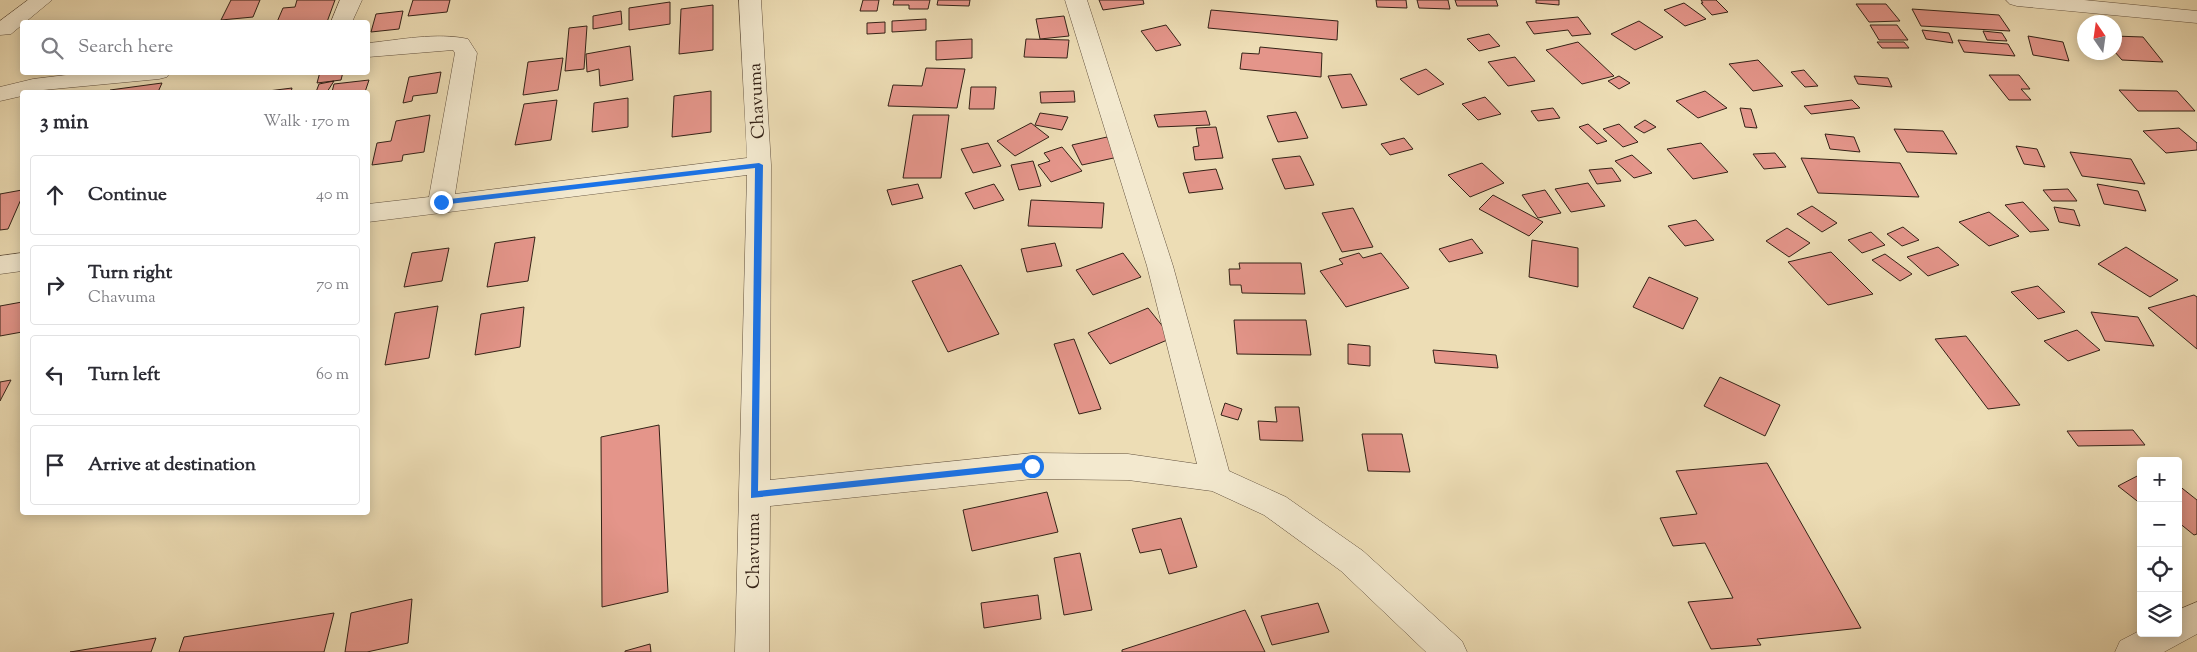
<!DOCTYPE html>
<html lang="en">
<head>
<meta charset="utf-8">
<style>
	:root { --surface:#fff; --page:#f7f7f7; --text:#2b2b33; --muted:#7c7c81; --line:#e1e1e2 }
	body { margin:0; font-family:"Sorts Mill Goudy",serif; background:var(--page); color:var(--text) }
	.controls { position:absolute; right:15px; bottom:15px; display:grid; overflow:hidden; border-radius:5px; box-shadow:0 2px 12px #0003 }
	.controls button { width:45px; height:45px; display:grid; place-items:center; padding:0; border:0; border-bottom:1px solid var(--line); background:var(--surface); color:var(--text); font:25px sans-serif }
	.compass { position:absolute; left:2077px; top:15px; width:45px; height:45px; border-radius:50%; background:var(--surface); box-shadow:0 2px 12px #0003; rotate:347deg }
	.stop { position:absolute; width:15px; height:15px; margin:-11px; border:4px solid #1a73e8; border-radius:50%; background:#fff }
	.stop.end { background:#1a73e8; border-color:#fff; box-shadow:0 1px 5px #0008 }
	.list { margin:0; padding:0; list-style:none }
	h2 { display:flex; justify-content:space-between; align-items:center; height:65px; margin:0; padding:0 20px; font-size:21px }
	h2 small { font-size:16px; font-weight:400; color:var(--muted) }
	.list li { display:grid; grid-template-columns:32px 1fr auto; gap:15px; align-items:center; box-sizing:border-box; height:80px; margin:0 10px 10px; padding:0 10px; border:1px solid var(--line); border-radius:5px }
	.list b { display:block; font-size:19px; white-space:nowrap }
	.list p { margin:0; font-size:16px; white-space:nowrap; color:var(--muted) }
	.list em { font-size:16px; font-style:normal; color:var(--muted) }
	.icon { flex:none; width:28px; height:28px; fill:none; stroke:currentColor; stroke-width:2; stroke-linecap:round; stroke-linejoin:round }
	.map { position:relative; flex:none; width:2197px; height:652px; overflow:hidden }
	.search { position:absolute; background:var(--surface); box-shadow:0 2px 12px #0003; left:20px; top:20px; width:350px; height:55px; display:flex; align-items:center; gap:12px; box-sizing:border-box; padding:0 18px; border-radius:5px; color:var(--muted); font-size:19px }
	.panel { position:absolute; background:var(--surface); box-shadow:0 2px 12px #0003; left:20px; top:90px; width:350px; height:425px; border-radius:5px }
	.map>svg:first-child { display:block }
</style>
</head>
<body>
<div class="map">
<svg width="2197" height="652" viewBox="0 0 2197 652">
	<rect width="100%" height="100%" fill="#edddb5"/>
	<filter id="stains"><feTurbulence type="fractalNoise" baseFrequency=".004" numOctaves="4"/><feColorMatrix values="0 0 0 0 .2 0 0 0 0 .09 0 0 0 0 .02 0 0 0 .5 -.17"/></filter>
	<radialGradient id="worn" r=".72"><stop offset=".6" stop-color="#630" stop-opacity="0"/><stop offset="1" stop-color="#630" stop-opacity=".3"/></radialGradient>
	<!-- building -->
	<path fill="#e4958a" stroke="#342217" d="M231 0H260L253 17 221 20Z
		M297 0H335L327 22H277L283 8 295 7Z
		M413 0H450L447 12 408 16Z
		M863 0H879L877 11H860Z
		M894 0H930L928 9H909V5H893Z
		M938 0H970L969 6 937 5Z
		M1099 0H1143L1144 4 1103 10Z
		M1376 0H1406L1407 8 1377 7Z
		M1417 0H1448L1450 9 1419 8Z
		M1455 0H1496L1498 6H1457Z
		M1536 0H1559V5L1536 3Z
		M1701 0H1716L1728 12 1712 15 1701 3H1703Z
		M670 2V24L629 30V8Z
		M1684 3 1706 19 1685 26 1664 10Z
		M1856 4H1886L1900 21 1869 22Z
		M713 5V50L679 54 681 9Z
		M1912 9 1999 15 2010 31 1921 26Z
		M1211 10 1338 21 1337 40 1208 28Z
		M403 11 399 29 371 32 376 14Z
		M621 11 622 24 593 29V16Z
		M1064 16 1069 36 1040 39 1036 19Z
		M1578 17 1591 34 1572 36 1568 30 1534 34 1526 22Z
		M926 19V30L892 32V21Z
		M1639 21 1663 37 1635 50 1611 34Z
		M885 22V33L867 34V23Z
		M1166 25 1181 45 1156 51 1141 31Z
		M1870 25H1897L1908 40H1879Z
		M587 26 584 69 565 71 569 28Z
		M1922 30 1949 33 1953 43 1926 39Z
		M1983 31 2002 33 2007 41 1987 40Z
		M1489 34 1500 46 1479 51 1467 39Z
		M2028 36 2063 42 2069 61 2033 55Z
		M2114 36 2143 37 2163 62 2122 60 2114 51Z
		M972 39V58L936 60V41Z
		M1026 39 1069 40 1067 58 1024 57Z
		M1958 40 2008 44 2015 56 1964 52Z
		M1578 42 1614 76 1582 84 1546 50Z
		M1877 42H1904L1909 48H1882Z
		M630 46 633 80 600 86 599 69 587 72 586 54Z
		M1260 47 1322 53 1321 77 1240 69 1242 53 1259 54Z
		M1515 57 1535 81 1508 86 1488 62Z
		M563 58 558 90 523 95 528 62Z
		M1758 60 1783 86 1753 91 1729 64Z
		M926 68 965 69 957 108 888 106 893 85 922 86Z
		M1426 69 1444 84 1418 95 1400 79Z
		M1804 70 1818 86 1805 87 1791 72Z
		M320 72H343L341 80 317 83Z
		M441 72 437 93 413 96 412 101 403 103 409 77Z
		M1351 74 1367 105 1342 108 1328 76Z
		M1989 75H2019L2030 89H2021L2031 100H2009Z
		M1619 76 1630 83 1619 89 1608 81Z
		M1854 76 1888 78 1892 87 1858 84Z
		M369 80 365 92H332L334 84Z
		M334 81 327 92H316L319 84Z
		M162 83 158 92H109L110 90Z
		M971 87H996L994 109H969Z
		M292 88 291 92H260Z
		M2119 90 2177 91 2195 111H2138Z
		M711 91V132L672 137 674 96Z
		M1074 91 1075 102 1041 103 1040 92Z
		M1705 91 1727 108 1698 118 1676 101Z
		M1485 97 1501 114 1478 120 1462 104Z
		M628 98V127L592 132 594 103Z
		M557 100 551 140 515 145 524 104Z
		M1852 100 1860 108 1811 114 1804 106Z
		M1553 108 1560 118 1538 121 1531 111Z
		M1740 108 1751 109 1757 128 1745 127Z
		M1206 111 1210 125 1158 127 1154 115Z
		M1296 112 1308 138 1278 142 1267 116Z
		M1040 113 1068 117 1062 130 1035 125Z
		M430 115 424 152 403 155 402 161 372 165 377 143 391 141 396 121Z
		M913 115H949L941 178H903Z
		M1645 120 1656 127 1644 133 1634 127Z
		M1031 123 1049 137 1015 156 997 141Z
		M1588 124 1607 141 1597 144 1579 127Z
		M1619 124 1638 142 1623 147 1603 129Z
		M1216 127 1223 158 1195 160 1193 147 1199 146 1196 128Z
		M2179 128 2197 143V150L2166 153 2143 131Z
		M1894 129 1943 131 1957 154 1907 152Z
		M1825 134 1854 137 1860 152 1830 149Z
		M1107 137 1118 157 1082 165 1072 145Z
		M1404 138 1413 149 1390 155 1381 144Z
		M988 143 1001 166 973 173 961 149Z
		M1701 143 1728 172 1693 179 1667 149Z
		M2016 146 2037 149 2045 167 2024 164Z
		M1062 147 1082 171 1051 182 1038 165 1050 161 1044 153Z
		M2070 152 2131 159 2145 184 2082 176Z
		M1775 153 1786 167 1764 169 1753 154Z
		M1632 155 1652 173 1634 178 1615 161Z
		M1300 156 1314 185 1285 189 1272 159Z
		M1801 158 1900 163 1919 197 1818 193Z
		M1033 161 1041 186 1019 190 1011 165Z
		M1482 163 1504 183 1470 197 1448 175Z
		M1612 168 1621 181 1597 184 1589 170Z
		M1216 169 1223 189 1189 193 1183 173Z
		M1588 183 1605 206 1571 212 1555 189Z
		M918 184 923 198 892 205 887 190Z
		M994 184 1004 200 974 209 965 193Z
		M2097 184 2138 191 2146 211 2104 204Z
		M2068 189 2077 201H2052L2043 190Z
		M22 190V197L8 229 0 230V194Z
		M1545 190 1561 213 1538 218 1522 195Z
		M1493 195 1543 222 1529 236 1479 209Z
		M1031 200 1104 203 1102 228 1028 226Z
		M2023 202 2049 230 2030 232 2005 205Z
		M1812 206 1837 223 1822 232 1797 214Z
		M2054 207 2074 210 2080 226 2059 222Z
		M1353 208 1373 247 1342 252 1322 213Z
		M1989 212 2019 236 1989 246 1959 222Z
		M1696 220 1714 240 1685 246 1668 226Z
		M1903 227 1919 240 1902 246 1887 234Z
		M1787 228 1810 243 1789 257 1766 241Z
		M1871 232 1885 245 1862 253 1848 240Z
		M535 237 528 281 487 287 495 243Z
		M1472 239 1483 253 1449 262 1439 249Z
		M1532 240 1578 248V287L1529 277Z
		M1055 243 1062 266 1027 272 1021 249Z
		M1938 247 1959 265 1928 276 1907 257Z
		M2126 247 2178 280 2150 297 2098 264Z
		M449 248 442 281 404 287 412 253Z
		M1831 252 1873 294 1828 305 1788 262Z
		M1123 253 1141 277 1093 295 1076 270Z
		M1359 253 1363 258 1381 253 1409 288 1346 307 1320 271 1343 264 1339 259Z
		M1885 254 1912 274 1900 281 1872 260Z
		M1239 263H1301L1305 294 1242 293 1241 285H1230L1229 269H1240Z
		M961 265 999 334 948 352 912 281Z
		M1649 277 1698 298 1683 329 1633 307Z
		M2038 286 2065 312 2038 319 2011 292Z
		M2194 295 2197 297V349L2148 308Z
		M22 302V332L0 336V306Z
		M438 306 429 358 385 365 395 313Z
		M524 307 520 347 475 355 481 314Z
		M1148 308 1172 338 1110 364 1088 333Z
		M2091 312 2138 317 2154 346 2105 341Z
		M1234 320H1306L1311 355 1237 354Z
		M2077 330 2100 350 2068 361 2044 341Z
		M1966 336 2020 405 1988 409 1935 339Z
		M1074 339 1101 409 1079 414 1054 344Z
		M1348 344 1370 346V366L1348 364Z
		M1433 350 1496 355 1498 368 1435 363Z
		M1720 377 1780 405 1765 436 1704 406Z
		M11 380 0 401V382Z
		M1225 403 1242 409 1238 420 1221 415Z
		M1275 407H1299L1303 441 1260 440 1258 421 1277 422Z
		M659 425 668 592 602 607 601 437Z
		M2133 430 2145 445 2078 446 2067 431Z
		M1362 434H1402L1410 472 1368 471Z
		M1767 463 1861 628 1757 639 1761 645 1711 649 1688 602 1733 598 1705 543 1673 546 1660 518 1697 514 1676 471Z
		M2141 474V504L2118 486Z
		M2178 485 2197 500V534L2194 535 2178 522Z
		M1047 492 1058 532 972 551 963 510Z
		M1181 518 1197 567 1169 574 1161 549 1140 553 1132 529Z
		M1080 553 1092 610 1064 615 1054 558Z
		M1038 595 1041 619 984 628 981 603Z
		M412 599 408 643 367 652H345L351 613Z
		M1318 603 1329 632 1272 645 1261 616Z
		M1245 610 1265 652H1122V650Z
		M334 613 324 652H179L184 637Z
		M156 638 151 652H70Z
		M650 644 651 652H625V651Z"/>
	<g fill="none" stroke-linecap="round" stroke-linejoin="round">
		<defs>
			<path id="minor" d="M28 0H52L11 34 0 35V21Z
				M340 0H362L352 22H331Z
				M739 0H761L771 165 770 480 1032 453 1128 454 1197 464 1147 266 1065 0H1087L1173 266 1229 471 1286 497 1363 551 1462 641 1467 652H1426L1341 571 1264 515 1212 491 1128 480 1032 479 770 506 769 652H735L747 175 368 222V204L429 197 455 53 453 50 368 57V43C399 40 437 32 468 39L477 53 455 194 747 158Z
				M2006 0H2084L2197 11V23L2017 6 2010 4Z
				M91 72H170L167 77 159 79 22 92V96L0 101V87L33 79Z
				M22 253V271L0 274V256Z
				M2197 602V634L2164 652H2115L2120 641 2141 630V633H2178V610Z"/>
		</defs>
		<!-- minor casing -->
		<use href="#minor" stroke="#62513e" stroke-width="1"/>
		<!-- minor -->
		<use href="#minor" fill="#f3e9cf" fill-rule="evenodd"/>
	</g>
	<!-- route -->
	<path fill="#1a73e8" d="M759 163 763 165 758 491 1032 462 1035 463V468L751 498 755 168 441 205 437 202 441 200Z"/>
	<g text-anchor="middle" stroke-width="5" stroke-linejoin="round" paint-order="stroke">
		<!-- street labels -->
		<g font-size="18" fill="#342217" stroke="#f3e9cf">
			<text transform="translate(756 101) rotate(-93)" y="6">Chavuma</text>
			<text transform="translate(753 551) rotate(-90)" y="6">Chavuma</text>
		</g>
	</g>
	<rect width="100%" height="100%" filter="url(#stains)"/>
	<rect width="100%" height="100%" fill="url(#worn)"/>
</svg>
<div class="controls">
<button>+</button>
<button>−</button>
<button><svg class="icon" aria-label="locate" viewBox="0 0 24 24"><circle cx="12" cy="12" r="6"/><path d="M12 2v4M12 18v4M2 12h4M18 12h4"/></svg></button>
<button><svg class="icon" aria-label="layers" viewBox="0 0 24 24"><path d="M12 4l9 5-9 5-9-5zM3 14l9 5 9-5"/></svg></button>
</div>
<svg class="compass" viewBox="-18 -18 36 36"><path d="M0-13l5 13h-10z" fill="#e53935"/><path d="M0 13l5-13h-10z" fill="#7c7c81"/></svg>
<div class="stop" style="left:1032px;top:466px"></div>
<div class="stop end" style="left:441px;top:202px"></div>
<div class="search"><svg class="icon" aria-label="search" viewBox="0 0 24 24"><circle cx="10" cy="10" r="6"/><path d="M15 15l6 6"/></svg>Search here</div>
<section class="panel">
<h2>3 min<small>Walk · 170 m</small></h2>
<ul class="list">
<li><svg class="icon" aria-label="ahead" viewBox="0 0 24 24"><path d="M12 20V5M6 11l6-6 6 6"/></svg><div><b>Continue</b></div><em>40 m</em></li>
<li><svg class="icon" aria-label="right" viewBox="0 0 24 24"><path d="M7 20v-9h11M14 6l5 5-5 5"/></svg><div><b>Turn right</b><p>Chavuma</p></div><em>70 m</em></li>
<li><svg class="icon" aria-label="left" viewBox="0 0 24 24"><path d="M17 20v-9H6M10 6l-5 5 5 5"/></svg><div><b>Turn left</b></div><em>60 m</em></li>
<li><svg class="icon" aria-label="arrive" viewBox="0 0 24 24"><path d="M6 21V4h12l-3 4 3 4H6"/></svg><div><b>Arrive at destination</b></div></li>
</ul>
</section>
</div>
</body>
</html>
